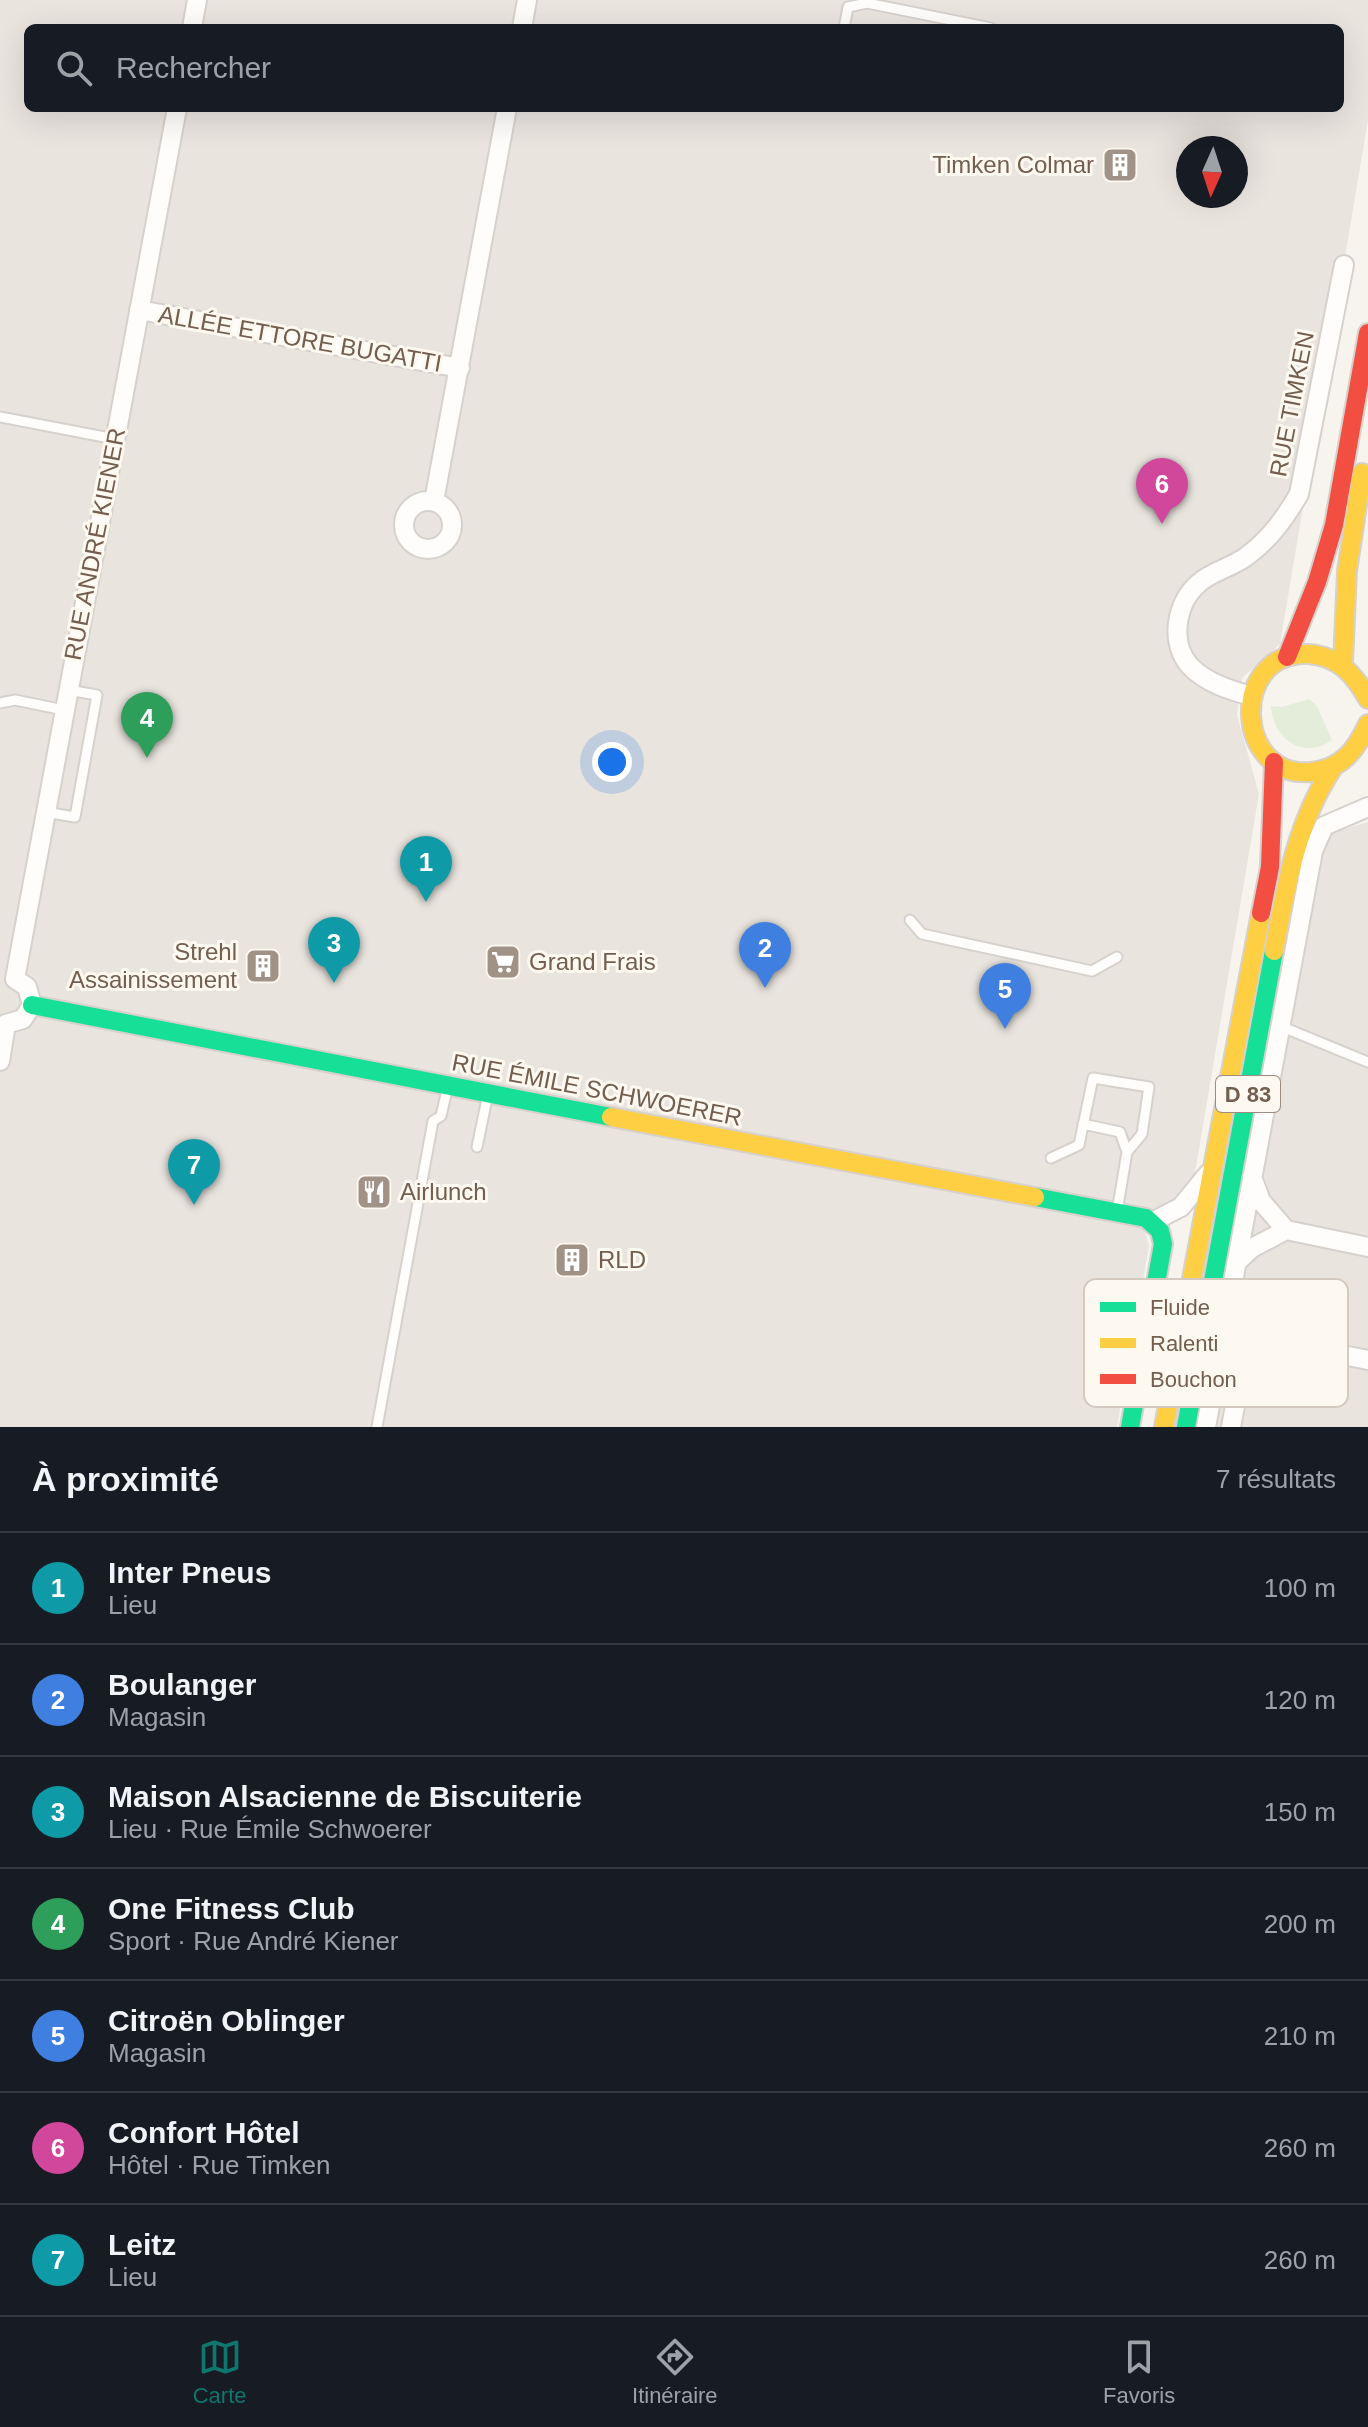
<!DOCTYPE html>
<html lang="fr">
<head>
<meta charset="utf-8">
<style>
	:root { --surface:#171b24; --page:#242831; --text:#f1f3f6; --muted:#9ea1a6; --line:#363941; --accent:#0f766e }
	body { margin:0; font-family:Helvetica,sans-serif; background:var(--page); color:var(--text) }
	.compass { position:absolute; left:1176px; top:136px; width:72px; height:72px; border-radius:50%; background:var(--surface); box-shadow:0 8px 32px #0002; rotate:183deg }
	.you { position:absolute; left:612px; top:762px; width:28px; height:28px; margin:-20px; border:6px solid #fff; border-radius:50%; background:#1a73e8; box-shadow:0 0 0 12px #1a73e833 }
	.badge { display:grid; place-items:center; width:52px; height:52px; border-radius:50%; background:var(--accent); color:#fff; font-size:26px; font-weight:700 }
	.pin { position:absolute; translate:-50% -66px; filter:drop-shadow(0 2px 4px #0008) }
	.pin::after { content:''; position:absolute; top:42px; width:28px; height:24px; background:inherit; clip-path:polygon(0 0,100% 0,50% 100%) }
	.list { margin:0; padding:0; list-style:none }
	h2 { display:flex; justify-content:space-between; align-items:center; height:104px; margin:0; padding:0 32px; font-size:34px }
	h2 small { font-size:26px; font-weight:400; color:var(--muted) }
	.list li { display:grid; grid-template-columns:52px 1fr auto; gap:24px; align-items:center; box-sizing:border-box; height:112px; padding:0 32px; border-top:2px solid var(--line) }
	.list b { display:block; font-size:30px; white-space:nowrap }
	.list p { margin:0; font-size:26px; white-space:nowrap; color:var(--muted) }
	.list em { font-size:26px; font-style:normal; color:var(--muted) }
	.icon { flex:none; width:44px; height:44px; fill:none; stroke:currentColor; stroke-width:2; stroke-linecap:round; stroke-linejoin:round }
	.map { position:relative; flex:none; width:1368px; height:1427px; overflow:hidden }
	.search { position:absolute; background:var(--surface); box-shadow:0 8px 32px #0002; left:24px; right:24px; top:24px; height:88px; display:flex; align-items:center; gap:20px; box-sizing:border-box; padding:0 28px; border-radius:12px; color:var(--muted); font-size:30px }
	.sheet { height:888px; background:var(--surface) }
	nav { display:flex; justify-content:space-around; align-items:center; box-sizing:border-box; height:112px; border-top:2px solid var(--line); background:var(--surface); font-size:22px; color:var(--muted) }
	nav a { display:grid; justify-items:center; gap:4px }
	nav .on { color:var(--accent) }
	.map>svg:first-child { display:block }
</style>
</head>
<body>
<div class="map">
<svg width="1368" height="1427" viewBox="0 0 1368 1427">
	<rect width="100%" height="100%" fill="#f7f4ee"/>
	<!-- industrial -->
	<path fill="#e9e4de" fill-rule="evenodd" d="M0 0H1368V120L1280 644 1242 678 1237 715 1259 794 1193 1185 1143 1225 1149 1246 1117 1427H0ZM28 28H1340V108H28ZM1188 148H1236V196H1188Z
		M1368 822V1427H1212L1312 880 1330 833Z"/>
	<!-- green -->
	<path fill="#e3edda" d="M1309 699 1317 706 1332 740C1302 761 1273 738 1271 706L1282 707Z"/>
	<g fill="none" stroke-linecap="round" stroke-linejoin="round">
		<defs>
			<path id="lane" d="M844 28 848 7 867 3 991 28
				M0 417 115 439
				M0 703 15 700 64 710
				M45 812 75 817 97 695 68 690
				M910 920 922 934 1092 971 1117 957
				M1280 1026 1368 1062
				M1083 1124 1120 1132 1127 1152
				M477 1147 488 1094
				M1051 1158 1079 1145 1093 1078 1149 1087 1142 1134 1127 1152 1117 1212
				M377 1427 433 1121 441 1116 447 1090"/>
			<path id="street" d="M192 28 197 0
				M522 28 527 0
				M139 310 460 368
				M434 501 507 108
				M404 525a24 24 0 1 1 48 0a24 24 0 1 1-48 0Z
				M1251 696C1230 690 1206 683 1190 666 1169 643 1176 602 1199 583 1212 571 1233 567 1247 556 1270 539 1285 518 1299 494L1344 265
				M15 979 177 108
				M6 1024 23 1019 32 1005 27 987 15 979
				M0 1061 6 1024
				M1252 1177 1261 1201 1286 1230
				M1152 1222 1181 1207 1208 1174
				M1286 1230 1368 1247
				M1236 1263 1252 1248 1286 1230
				M1206 1427 1313 851 1324 826 1368 807
				M1231 1427 1248 1337 1368 1360"/>
			<path id="fast" d="M32 1005 611 1117
				M1035 1197 1146 1218 1160 1231 1163 1244 1130 1427
				M1186 1427 1274 951"/>
			<path id="slow" d="M1343 663 1347 571 1362 473
				M1368 699C1354 674 1338 656 1308 654 1229 651 1234 779 1311 772 1342 769 1356 750 1368 724
				M1274 951C1286 887 1296 824 1332 769
				M611 1117 1035 1197
				M1164 1427 1261 913"/>
			<path id="jam" d="M1287 657 1317 582 1334 525 1368 333
				M1261 913 1270 867 1274 762"/>
		</defs>
		<!-- lane casing -->
		<use href="#lane" stroke="#d6d1cc" stroke-width="13"/>
		<!-- street casing -->
		<use href="#street" stroke="#d6d1cc" stroke-width="22"/>
		<!-- fast casing -->
		<use href="#fast" stroke="#d7d1cb" stroke-width="22"/>
		<!-- slow casing -->
		<use href="#slow" stroke="#d7d1cb" stroke-width="22"/>
		<!-- jam casing -->
		<use href="#jam" stroke="#d7d1cb" stroke-width="22"/>
		<!-- lane -->
		<use href="#lane" stroke="#fefdfc" stroke-width="9"/>
		<!-- street -->
		<use href="#street" stroke="#fefdfc" stroke-width="18"/>
		<!-- fast -->
		<use href="#fast" stroke="#16e098" stroke-width="18"/>
		<!-- slow -->
		<use href="#slow" stroke="#ffcf43" stroke-width="18"/>
		<!-- jam -->
		<use href="#jam" stroke="#f24e42" stroke-width="18"/>
	</g>
	<!-- icons -->
	<defs>
		<symbol id="building-square" viewBox="-11 -11 22 22"><rect x="-9" y="-9" width="18" height="18" rx="4" fill="#a19287" stroke="#fef9f0"/><path d="M-4-6H4V6H1V3H-1V6H-4ZM-2.5-4.3h1.7v1.8h-1.7ZM.8-4.3h1.7v1.8H.8ZM-2.5-1h1.7V.8h-1.7ZM.8-1h1.7V.8H.8Z" fill="#fff"/></symbol>
		<symbol id="supermarket-square" viewBox="-11 -11 22 22"><rect x="-9" y="-9" width="18" height="18" rx="4" fill="#a19287" stroke="#fef9f0"/><path d="M-6-5.5h2.5l.6 2H6L4.5 2H-2.5L-4.4-4H-6ZM-1.5 3.2a1.3 1.3 0 1 0 .1 0ZM3 3.2a1.3 1.3 0 1 0 .1 0Z" fill="#fff"/></symbol>
		<symbol id="restaurant-square" viewBox="-11 -11 22 22"><rect x="-9" y="-9" width="18" height="18" rx="4" fill="#a19287" stroke="#fef9f0"/><path d="M-5-6h1v4h1v-4h1v4h1v-4h1v5L-1.5 .5V6h-2V.5L-5-1ZM5-6V6H3V1.5H1.5Q1.5-4 5-6Z" fill="#fff"/></symbol>
	</defs>
	<g fill-rule="evenodd">
		<use href="#building-square" x="1100" y="145" width="40" height="40"/>
		<use href="#supermarket-square" x="483" y="942" width="40" height="40"/>
		<use href="#building-square" x="243" y="946" width="40" height="40"/>
		<use href="#restaurant-square" x="354" y="1172" width="40" height="40"/>
		<use href="#building-square" x="552" y="1240" width="40" height="40"/>
	</g>
	<g text-anchor="middle" stroke-width="6" stroke-linejoin="round" paint-order="stroke">
		<!-- shield labels -->
		<rect fill="#fef9f0" stroke="#9d8c7f" stroke-width="2" x="1216" y="1076" width="64" height="36" rx="6"/>
		<g font-size="22" font-weight="bold" fill="#735e4f">
			<text x="1248" y="1102">D 83</text>
		</g>
		<!-- poi labels -->
		<g font-size="24" fill="#735e4f" stroke="#fef9f0" text-anchor="start">
			<text x="1094" y="173" text-anchor="end">Timken Colmar</text>
			<text x="237" y="960" text-anchor="end">Strehl<tspan x="237" dy="28">Assainissement</tspan></text>
			<text x="529" y="970">Grand Frais</text>
			<text x="400" y="1200">Airlunch</text>
			<text x="598" y="1268">RLD</text>
		</g>
		<!-- street labels -->
		<g font-size="24" fill="#735e4f" stroke="#fef9f0">
			<text transform="translate(300 339) rotate(10)" y="8">ALLÉE ETTORE BUGATTI</text>
			<text transform="translate(1292 404) rotate(-79)" y="8">RUE TIMKEN</text>
			<text transform="translate(95 544) rotate(-79)" y="8">RUE ANDRÉ KIENER</text>
			<text transform="translate(597 1090) rotate(11)" y="8">RUE ÉMILE SCHWOERER</text>
		</g>
	</g>
	<!-- legend -->
	<rect x="1084" y="1279" width="264" height="128" rx="12" fill="#fef9f0" stroke="#d4cac0" stroke-width="2"/>
	<rect x="1100" y="1302" width="36" height="10" fill="#16e098"/>
	<rect x="1100" y="1338" width="36" height="10" fill="#ffcf43"/>
	<rect x="1100" y="1374" width="36" height="10" fill="#f24e42"/>
	<g font-size="22" fill="#735e4f">
		<text x="1150" y="1315">Fluide</text>
		<text x="1150" y="1351">Ralenti</text>
		<text x="1150" y="1387">Bouchon</text>
	</g>
</svg>
<svg class="compass" viewBox="-18 -18 36 36"><path d="M0-13l5 13h-10z" fill="#e53935"/><path d="M0 13l5-13h-10z" fill="#9ea1a6"/></svg>
<div class="you"></div>
<div class="pin badge" style="left:426px;top:902px;background:#0f9aa8">1</div>
<div class="pin badge" style="left:765px;top:988px;background:#3f7fe0">2</div>
<div class="pin badge" style="left:334px;top:983px;background:#0f9aa8">3</div>
<div class="pin badge" style="left:147px;top:758px;background:#2e9e5b">4</div>
<div class="pin badge" style="left:1005px;top:1029px;background:#3f7fe0">5</div>
<div class="pin badge" style="left:1162px;top:524px;background:#d1479c">6</div>
<div class="pin badge" style="left:194px;top:1205px;background:#0f9aa8">7</div>
<div class="search"><svg class="icon" aria-label="search" viewBox="0 0 24 24"><circle cx="10" cy="10" r="6"/><path d="M15 15l6 6"/></svg>Rechercher</div>
</div>
<section class="sheet">
<h2>À proximité<small>7 résultats</small></h2>
<ul class="list">
<li><span class="badge" style="background:#0f9aa8">1</span><div><b>Inter Pneus</b><p>Lieu</p></div><em>100 m</em></li>
<li><span class="badge" style="background:#3f7fe0">2</span><div><b>Boulanger</b><p>Magasin</p></div><em>120 m</em></li>
<li><span class="badge" style="background:#0f9aa8">3</span><div><b>Maison Alsacienne de Biscuiterie</b><p>Lieu · Rue Émile Schwoerer</p></div><em>150 m</em></li>
<li><span class="badge" style="background:#2e9e5b">4</span><div><b>One Fitness Club</b><p>Sport · Rue André Kiener</p></div><em>200 m</em></li>
<li><span class="badge" style="background:#3f7fe0">5</span><div><b>Citroën Oblinger</b><p>Magasin</p></div><em>210 m</em></li>
<li><span class="badge" style="background:#d1479c">6</span><div><b>Confort Hôtel</b><p>Hôtel · Rue Timken</p></div><em>260 m</em></li>
<li><span class="badge" style="background:#0f9aa8">7</span><div><b>Leitz</b><p>Lieu</p></div><em>260 m</em></li>
</ul>
</section>
<nav>
<a class="on"><svg class="icon" aria-label="map" viewBox="0 0 24 24"><path d="M3 6l6-2 6 2 6-2v14l-6 2-6-2-6 2zM9 4v14M15 6v14"/></svg>Carte</a>
<a><svg class="icon" aria-label="directions" viewBox="0 0 24 24"><path d="M12 3l9 9-9 9-9-9zM9 14v-3h6M13 9l2 2-2 2"/></svg>Itinéraire</a>
<a><svg class="icon" aria-label="saved" viewBox="0 0 24 24"><path d="M7 4h10v16l-5-4-5 4z"/></svg>Favoris</a>
</nav>
</body>
</html>
